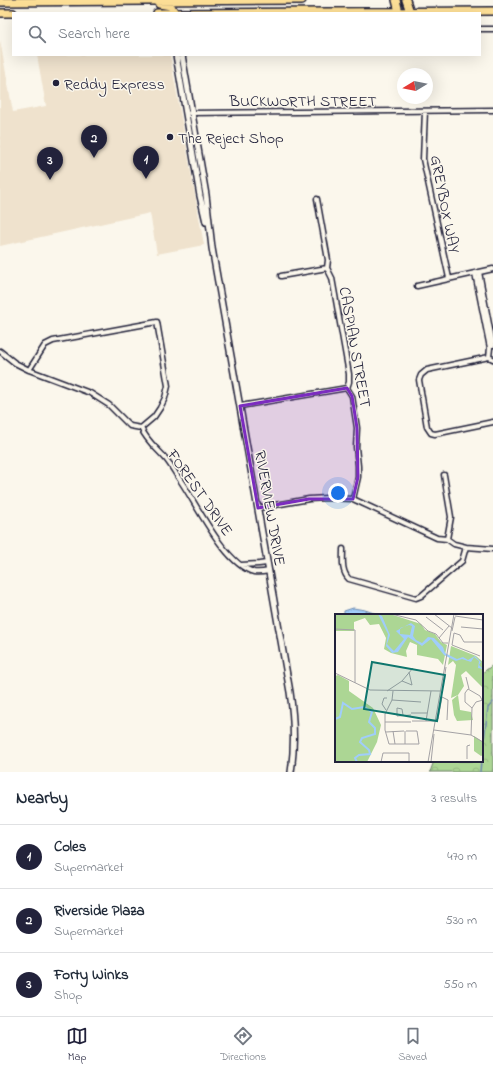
<!DOCTYPE html>
<html lang="en">
<head>
<meta charset="utf-8">
<style>
	:root { --surface:#fff; --page:#f2f2f3; --text:#1f2937; --muted:#747a83; --line:#e0e1e3; --accent:#22223b }
	body { margin:0; font-family:"Indie Flower",sans-serif; background:var(--page); color:var(--text) }
	.compass { position:absolute; left:397px; top:68px; width:36px; height:36px; border-radius:50%; background:var(--surface); box-shadow:0 4px 16px #0002; rotate:260deg }
	.you { position:absolute; left:338px; top:493px; width:14px; height:14px; margin:-10px; border:3px solid #fff; border-radius:50%; background:#1a73e8; box-shadow:0 0 0 6px #1a73e833 }
	.badge { display:grid; place-items:center; width:26px; height:26px; border-radius:50%; background:var(--accent); color:#fff; font-size:13px; font-weight:700 }
	.pin { position:absolute; translate:-50% -33px; filter:drop-shadow(0 1px 2px #0008) }
	.pin::after { content:''; position:absolute; top:21px; width:14px; height:12px; background:inherit; clip-path:polygon(0 0,100% 0,50% 100%) }
	.list { margin:0; padding:0; list-style:none }
	h2 { display:flex; justify-content:space-between; align-items:center; height:52px; margin:0; padding:0 16px; font-size:17px }
	h2 small { font-size:13px; font-weight:400; color:var(--muted) }
	.list li { display:grid; grid-template-columns:26px 1fr auto; gap:12px; align-items:center; box-sizing:border-box; height:64px; padding:0 16px; border-top:1px solid var(--line) }
	.list b { display:block; font-size:15px; white-space:nowrap }
	.list p { margin:0; font-size:13px; white-space:nowrap; color:var(--muted) }
	.list em { font-size:13px; font-style:normal; color:var(--muted) }
	.icon { flex:none; width:22px; height:22px; fill:none; stroke:currentColor; stroke-width:2; stroke-linecap:round; stroke-linejoin:round }
	.map { position:relative; flex:none; width:493px; height:772px; overflow:hidden }
	.search { position:absolute; background:var(--surface); box-shadow:0 4px 16px #0002; left:12px; right:12px; top:12px; height:44px; display:flex; align-items:center; gap:10px; box-sizing:border-box; padding:0 14px; border-radius:0px; color:var(--muted); font-size:15px }
	.sheet { height:244px; background:var(--surface) }
	nav { display:flex; justify-content:space-around; align-items:center; box-sizing:border-box; height:56px; border-top:1px solid var(--line); background:var(--surface); font-size:11px; color:var(--muted) }
	nav a { display:grid; justify-items:center; gap:2px }
	nav .on { color:var(--accent) }
	.map>svg:first-child { display:block }
</style>
</head>
<body>
<div class="map">
<svg width="493" height="772" viewBox="0 0 493 772">
	<defs>
		<pattern id="forest-crowns" width="20" height="18" patternUnits="userSpaceOnUse"><rect width="20" height="18" fill="#acd694"/><path d="M2 6a3 3 0 1 1 6 0M12 15a3 3 0 1 1 6 0" fill="none" stroke="#94b780"/></pattern>
		<pattern id="water-waves" width="16" height="10" patternUnits="userSpaceOnUse"><rect width="16" height="10" fill="#a0cdfa"/><path d="M0 5q4-4 8 0t8 0" fill="none" stroke="#8ab0d7"/></pattern>
	</defs>
	<rect width="100%" height="100%" fill="#fbf7ec"/>
	<filter id="ink" filterUnits="userSpaceOnUse"><feTurbulence type="fractalNoise" baseFrequency=".025" numOctaves="2"/><feDisplacementMap in="SourceGraphic" scale="8" xChannelSelector="R" yChannelSelector="G"/><feConvolveMatrix kernelMatrix="1 2 1 2 8 2 1 2 1" color-interpolation-filters="sRGB"/></filter>
	<g filter="url(#ink)">
		<!-- built -->
		<path fill="#efe2cd" d="M0 40 13 112 46 106 37 55H170L204 245 157 254 150 213 0 246Z"/>
		<!-- forest -->
		<path fill="url(#forest-crowns)" stroke="#677c68" d="M493 665V772H430L434 761H482V673Z"/>
		<!-- water -->
		<path fill="url(#water-waves)" stroke="#6e89ae" d="M353 608 365 610 380 615H344V611Z"/>
		<g fill="none" stroke-linecap="round" stroke-linejoin="round">
			<!-- stream -->
			<path stroke="#6e89ae" stroke-width="1.5" d="M482 756 488 708 493 702
				M480 772 481 761"/>
			<defs>
				<path id="minor" d="M480 29H493
					M425 111 423 159 449 278
					M190 113 493 110
					M317 199 328 260 327 268 332 278 349 374V382L347 388 352 396 357 428 356 447 358 466V477L353 499
					M479 272 493 345
					M475 273 490 348 489 357
					M281 276 327 268
					M417 286 493 269
					M0 351 15 363 29 370 90 393 109 405 130 426 141 428C148 443 156 447 166 459 171 465 174 471 178 477 195 500 224 565 254 572 259 573 264 572 269 571
					M493 359 489 357 427 370 421 375 419 380 427 427 431 433 435 434 493 422
					M29 370 45 345 53 341 157 322 168 386 165 398 160 408 154 417 141 428
					M240 406 347 388
					M444 475 451 517 447 539
					M258 508 309 499 327 498 353 499 437 538 447 539 454 544 466 547 493 549
					M343 549C343 559 341 571 349 579L416 598 421 596 462 561 466 547
					M241 565 259 564 267 563"/>
				<path id="tertiary" d="M176 55 200 196 206 222
					M182 55 206 195 212 248 290 692C294 719 295 745 291 772"/>
				<path id="trunk" d="M396 0 399 12
					M406 0 410 12
					M0 2 302 0
					M159 4 171 6 175 13
					M0 13H13
					M157 13 493 11"/>
			</defs>
			<!-- minor casing -->
			<use href="#minor" stroke="#22223b" stroke-width="7"/>
			<!-- tertiary casing -->
			<use href="#tertiary" stroke="#22223b" stroke-width="8"/>
			<!-- trunk casing -->
			<use href="#trunk" stroke="#22223b" stroke-width="10"/>
			<!-- minor -->
			<use href="#minor" stroke="#fbf7ec" stroke-width="4"/>
			<!-- tertiary -->
			<use href="#tertiary" stroke="#fbf7ec" stroke-width="5"/>
			<!-- trunk -->
			<use href="#trunk" stroke="#fcde96" stroke-width="7"/>
		</g>
	</g>
	<!-- marked area -->
	<path fill="#7b2cbf" fill-opacity="0.2" stroke="#7b2cbf" stroke-width="3" stroke-linejoin="round" d="M347 388 352 396 357 428 358 477 353 499H309L258 508 240 406Z"/>
	<!-- markers -->
	<g fill="#22223b" stroke="#fbf7ec" stroke-width="1.5">
		<circle cx="56" cy="83" r="4"/>
		<circle cx="170" cy="137" r="4"/>
	</g>
	<g text-anchor="middle" stroke-width="3" stroke-linejoin="round" paint-order="stroke">
		<!-- poi labels -->
		<g font-size="16" fill="#22223b" stroke="#fbf7ec" text-anchor="start">
			<text x="64" y="89">Reddy Express</text>
			<text x="178" y="143">The Reject Shop</text>
		</g>
		<!-- street labels -->
		<g font-size="16" fill="#22223b" stroke="#fbf7ec">
			<text x="303" y="106">BUCKWORTH STREET</text>
			<text transform="translate(446 204) rotate(79)" y="6">GREYBOX WAY</text>
			<text transform="translate(356 347) rotate(80)" y="6">CASPIAN STREET</text>
			<text transform="translate(201 492) rotate(55)" y="6">FOREST DRIVE</text>
			<text transform="translate(271 508) rotate(80)" y="6">RIVERVIEW DRIVE</text>
		</g>
	</g>
	<!-- overview -->
	<g transform="translate(335 614)">
		<rect width="148" height="148" fill="#fbf7ec"/>
		<path d="M123 81 125 96 136 98 138 106 122 107 119 101 117 86Z" fill="#acd694"/>
		<path d="M19 0H55L86 10 90 16 100 20 106 28 112 31 108 51 103 45 82 41V31L75 28 71 37 72 43 56 39 49 35 51 24 44 10 35 11 30 4 19 8ZM116 32 141 42 148 48V74L131 57 126 61 129 72 123 81 116 84 121 51 118 47 113 51ZM3 61 14 67V77L38 94 46 111 42 128 32 148H0V62Z" fill="#acd694"/>
		<path d="M139 122 148 128V141L146 142 139 137Z" fill="#acd694"/>
		<path d="M0 0H19V17H0Z" fill="#acd694"/>
		<path d="M43 0 47 2 55 21 52 30 59 37 69 25 61 17 76 9 80 12 78 22 81 26 87 29 93 23 99 24 108 33 110 39 122 45 128 43 133 46 140 42 146 48 144 51 148 55 143 54 144 47 139 43 136 48 127 45 121 47 109 41 96 25 87 32 73 23 63 38 57 39 51 32 53 20ZM74 11 77 12 75 21 65 20V14Z" fill="#a0cdfa" fill-rule="evenodd"/>
		<path fill="none" stroke="#a0cdfa" stroke-width="2" d="M0 105 5 103 8 89 17 95 29 93 37 98 34 108 40 114V120L27 124 25 128 34 136 35 140 24 141 20 144 22 148"/>
		<path fill="none" stroke="#a4a2a5" stroke-width="1" d="M56 0 81 6 93 17 101 20 108 29H113M99 0 117 14M120 2 148 6M91 3 108 16M126 13 148 15M0 15 20 16V69M117 17 120 3M119 19 117 31 145 42M119 19 125 21 129 28H148M104 24 114 12M0 59 35 76 105 77M131 63 134 75M67 67 77 71 74 58M108 71 111 53M52 77 67 67 78 54M58 77 57 86 50 100V116L54 130H84L82 117H71M107 83 113 86 112 106M57 86 86 88M137 94 130 88V79L133 75 145 82 147 86M51 96 47 90 49 84H52M76 99H92M68 101 67 95 62 94V102L76 101M103 105 107 83M77 107H99M91 107 96 77M50 108H76M99 116 136 121 137 94 141 88 148 86M58 117 60 130M70 117V130M51 118 69 117M136 121 148 128M132 145V132L135 131M46 148 48 139H74V148M93 148 119 0M96 148 99 120"/>
		<path fill="#0f766e" fill-opacity="0.15" stroke="#0f766e" stroke-width="2" d="M37 48 110 61 102 107 29 95Z"/>
		<rect width="148" height="148" fill="none" stroke="#22223b" stroke-width="2"/>
	</g>
</svg>
<svg class="compass" viewBox="-18 -18 36 36"><path d="M0-13l5 13h-10z" fill="#e53935"/><path d="M0 13l5-13h-10z" fill="#747a83"/></svg>
<div class="you"></div>
<div class="pin badge" style="left:146px;top:179px">1</div>
<div class="pin badge" style="left:94px;top:158px">2</div>
<div class="pin badge" style="left:50px;top:180px">3</div>
<div class="search"><svg class="icon" aria-label="search" viewBox="0 0 24 24"><circle cx="10" cy="10" r="6"/><path d="M15 15l6 6"/></svg>Search here</div>
</div>
<section class="sheet">
<h2>Nearby<small>3 results</small></h2>
<ul class="list">
<li><span class="badge">1</span><div><b>Coles</b><p>Supermarket</p></div><em>470 m</em></li>
<li><span class="badge">2</span><div><b>Riverside Plaza</b><p>Supermarket</p></div><em>530 m</em></li>
<li><span class="badge">3</span><div><b>Forty Winks</b><p>Shop</p></div><em>550 m</em></li>
</ul>
</section>
<nav>
<a class="on"><svg class="icon" aria-label="map" viewBox="0 0 24 24"><path d="M3 6l6-2 6 2 6-2v14l-6 2-6-2-6 2zM9 4v14M15 6v14"/></svg>Map</a>
<a><svg class="icon" aria-label="directions" viewBox="0 0 24 24"><path d="M12 3l9 9-9 9-9-9zM9 14v-3h6M13 9l2 2-2 2"/></svg>Directions</a>
<a><svg class="icon" aria-label="saved" viewBox="0 0 24 24"><path d="M7 4h10v16l-5-4-5 4z"/></svg>Saved</a>
</nav>
</body>
</html>
